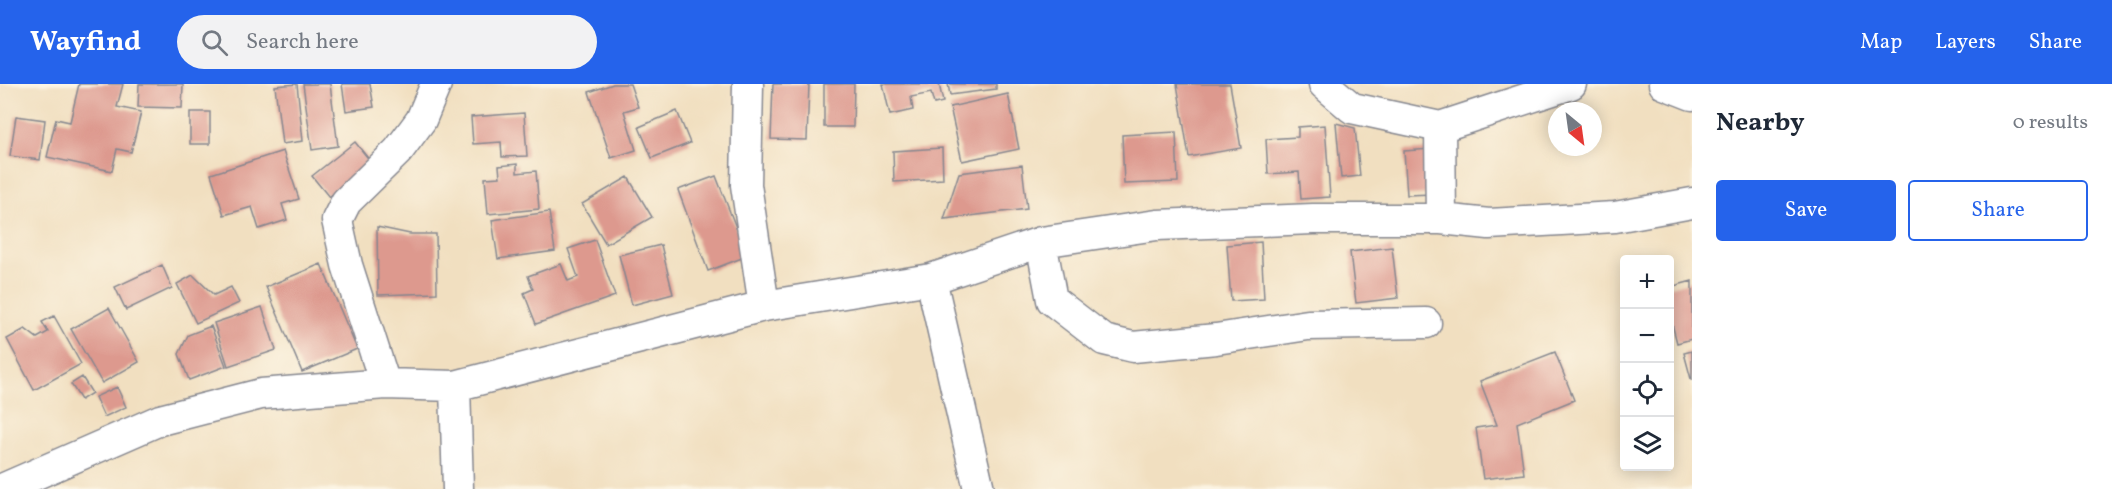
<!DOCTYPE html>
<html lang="en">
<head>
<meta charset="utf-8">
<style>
	:root { --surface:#fff; --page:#f2f2f3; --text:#1f2937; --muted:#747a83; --line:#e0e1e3; --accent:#2563eb }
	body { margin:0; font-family:Vollkorn,serif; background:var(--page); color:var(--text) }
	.controls { position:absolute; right:18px; bottom:18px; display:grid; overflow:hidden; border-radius:6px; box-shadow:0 3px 15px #0003 }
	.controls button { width:54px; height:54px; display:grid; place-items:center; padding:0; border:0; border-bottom:2px solid var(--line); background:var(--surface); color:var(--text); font:30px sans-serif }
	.compass { position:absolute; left:1548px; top:18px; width:54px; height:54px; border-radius:50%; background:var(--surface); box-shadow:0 3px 15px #0003; rotate:151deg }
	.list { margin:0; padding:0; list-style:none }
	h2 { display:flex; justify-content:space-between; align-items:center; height:78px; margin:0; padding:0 24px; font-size:26px }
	h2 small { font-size:20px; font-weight:400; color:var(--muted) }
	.actions { display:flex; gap:12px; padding:18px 24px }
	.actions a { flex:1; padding:14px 0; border:2px solid var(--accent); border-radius:6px; text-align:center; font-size:21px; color:var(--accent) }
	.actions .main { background:var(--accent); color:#fff }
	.icon { flex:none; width:33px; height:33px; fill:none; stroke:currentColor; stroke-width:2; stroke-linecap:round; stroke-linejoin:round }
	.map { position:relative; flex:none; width:1692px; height:405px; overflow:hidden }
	header { display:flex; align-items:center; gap:36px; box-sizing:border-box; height:84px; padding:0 30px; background:var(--accent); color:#fff }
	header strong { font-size:28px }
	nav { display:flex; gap:33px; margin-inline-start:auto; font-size:21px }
	.search { width:420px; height:54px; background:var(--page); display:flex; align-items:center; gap:15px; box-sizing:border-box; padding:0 21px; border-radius:33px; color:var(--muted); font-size:22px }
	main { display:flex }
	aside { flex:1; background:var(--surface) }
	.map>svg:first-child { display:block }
</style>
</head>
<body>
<header>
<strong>Wayfind</strong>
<div class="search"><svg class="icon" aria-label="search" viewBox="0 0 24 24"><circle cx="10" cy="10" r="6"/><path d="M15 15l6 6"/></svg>Search here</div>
<nav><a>Map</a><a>Layers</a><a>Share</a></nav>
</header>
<main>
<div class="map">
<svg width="1692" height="405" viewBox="0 0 1692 405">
	<rect width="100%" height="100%" fill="#fcf5e5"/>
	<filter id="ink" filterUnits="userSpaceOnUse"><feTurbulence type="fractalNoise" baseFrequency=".0167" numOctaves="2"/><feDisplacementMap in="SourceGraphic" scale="12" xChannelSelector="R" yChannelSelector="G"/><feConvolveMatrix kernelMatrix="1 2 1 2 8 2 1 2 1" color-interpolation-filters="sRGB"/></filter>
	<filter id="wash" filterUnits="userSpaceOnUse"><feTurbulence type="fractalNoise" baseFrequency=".008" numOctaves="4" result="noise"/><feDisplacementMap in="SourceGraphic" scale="24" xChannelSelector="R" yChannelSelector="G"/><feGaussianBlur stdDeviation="1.35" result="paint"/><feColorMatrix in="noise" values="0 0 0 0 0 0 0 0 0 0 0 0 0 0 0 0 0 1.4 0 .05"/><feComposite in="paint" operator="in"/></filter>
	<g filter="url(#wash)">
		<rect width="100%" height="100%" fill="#f1dfc0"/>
		<g id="blocks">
			<!-- building -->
			<path fill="#dd998e" d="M79 0H123L117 23 141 28 131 68 117 65 112 87 47 73 56 35 70 38Z
				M139 0H183L182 24 138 23Z
				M297 0 303 57 282 60 275 2Z
				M303 0H330L338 62 312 66Z
				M342 0H370L374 23 346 27Z
				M613 0H630L638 23 624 27 636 66 611 74 589 8Z
				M773 0H809L807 56 771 55Z
				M824 0H854L853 43H824Z
				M883 0H939L943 18 934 20 931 9 911 13 913 26 890 31Z
				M948 0H996V5L950 11Z
				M1177 0H1230L1241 64 1189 73Z
				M1008 10 1019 65 962 77 950 23Z
				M677 27 690 59 652 74 639 43Z
				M190 28H210V60H190Z
				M524 29 527 72 502 73 501 58 473 60 471 33Z
				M16 32 45 36 40 76 10 72Z
				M1336 39 1355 44 1360 92 1341 94Z
				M1325 41 1330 113 1301 115 1299 88 1268 90 1266 55 1298 53V43Z
				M1176 48 1178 98 1124 100 1122 51Z
				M355 58 371 78 329 113 312 92Z
				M942 64 943 95 894 98 893 67Z
				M1431 65 1433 110 1407 111 1404 67Z
				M283 67 299 115 282 120 287 136 259 145 252 123 224 131 211 90Z
				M517 80V89L536 87 539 125 488 130 485 94 500 93 499 82Z
				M1022 81 1027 125 944 135 959 89Z
				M716 92 747 172 708 187 678 106Z
				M628 93 652 133 606 160 582 120Z
				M549 128 555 167 498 175 492 136Z
				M377 143 410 150H436L437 209 378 211Z
				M595 156 615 212 536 240 524 209 533 205 528 192 561 180 568 197 578 193 568 165Z
				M1261 158 1264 215 1231 217 1227 161Z
				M661 161 673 210 632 221 619 171Z
				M1392 163 1398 214 1356 219 1350 168Z
				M321 180 357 265 302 288 266 203Z
				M162 181 172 204 126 226 115 203Z
				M193 191 214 211 231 203 239 219 196 239 177 200Z
				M1692 197V255L1677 259 1670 232V203Z
				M262 223 276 266 228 282 214 239Z
				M109 224 139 278 102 299 71 245Z
				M54 232 81 280 34 306 7 255 25 245 37 254 48 248 42 238Z
				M211 242 226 282 189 296 179 270 188 251Z
				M1692 267V295H1691L1684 269Z
				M1555 268 1574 316 1517 339 1524 390 1483 395 1476 344 1497 341 1480 297Z
				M82 293 92 309 81 316 71 300Z
				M117 303 126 323 104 333 95 313Z"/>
		</g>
	</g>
	<g filter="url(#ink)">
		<use href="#blocks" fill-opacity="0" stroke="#86878f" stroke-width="1.5"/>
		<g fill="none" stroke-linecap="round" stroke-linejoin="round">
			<defs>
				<path id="minor" d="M748 0 746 101 764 222
					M1324 0 1352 24 1440 43 1571 0
					M1664 0 1692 11
					M1440 43 1441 135
					M1041 158 1052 216 1104 256 1133 263 1216 255 1308 241 1426 239
					M931 195 979 405
					M385 300 347 181 337 136 346 118 398 67 421 36 436 0
					M455 302 458 405
					M2 405 160 336 261 310 385 300 455 302 764 222 931 195 1041 158 1157 141 1313 135H1441L1489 140 1615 133 1692 119"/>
			</defs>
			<!-- minor casing -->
			<use href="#minor" stroke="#86878f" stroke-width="33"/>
			<!-- minor -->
			<use href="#minor" stroke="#fff" stroke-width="30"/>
		</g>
	</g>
</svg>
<div class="controls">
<button>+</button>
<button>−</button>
<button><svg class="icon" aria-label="locate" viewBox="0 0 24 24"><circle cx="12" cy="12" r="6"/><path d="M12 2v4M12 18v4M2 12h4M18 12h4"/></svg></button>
<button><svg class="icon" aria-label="layers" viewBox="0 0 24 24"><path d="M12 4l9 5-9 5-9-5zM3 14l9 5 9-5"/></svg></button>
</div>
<svg class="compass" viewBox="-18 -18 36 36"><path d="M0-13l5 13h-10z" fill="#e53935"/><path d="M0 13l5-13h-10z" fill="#747a83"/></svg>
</div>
<aside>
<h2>Nearby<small>0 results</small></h2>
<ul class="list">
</ul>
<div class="actions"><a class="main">Save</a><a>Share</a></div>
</aside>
</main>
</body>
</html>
